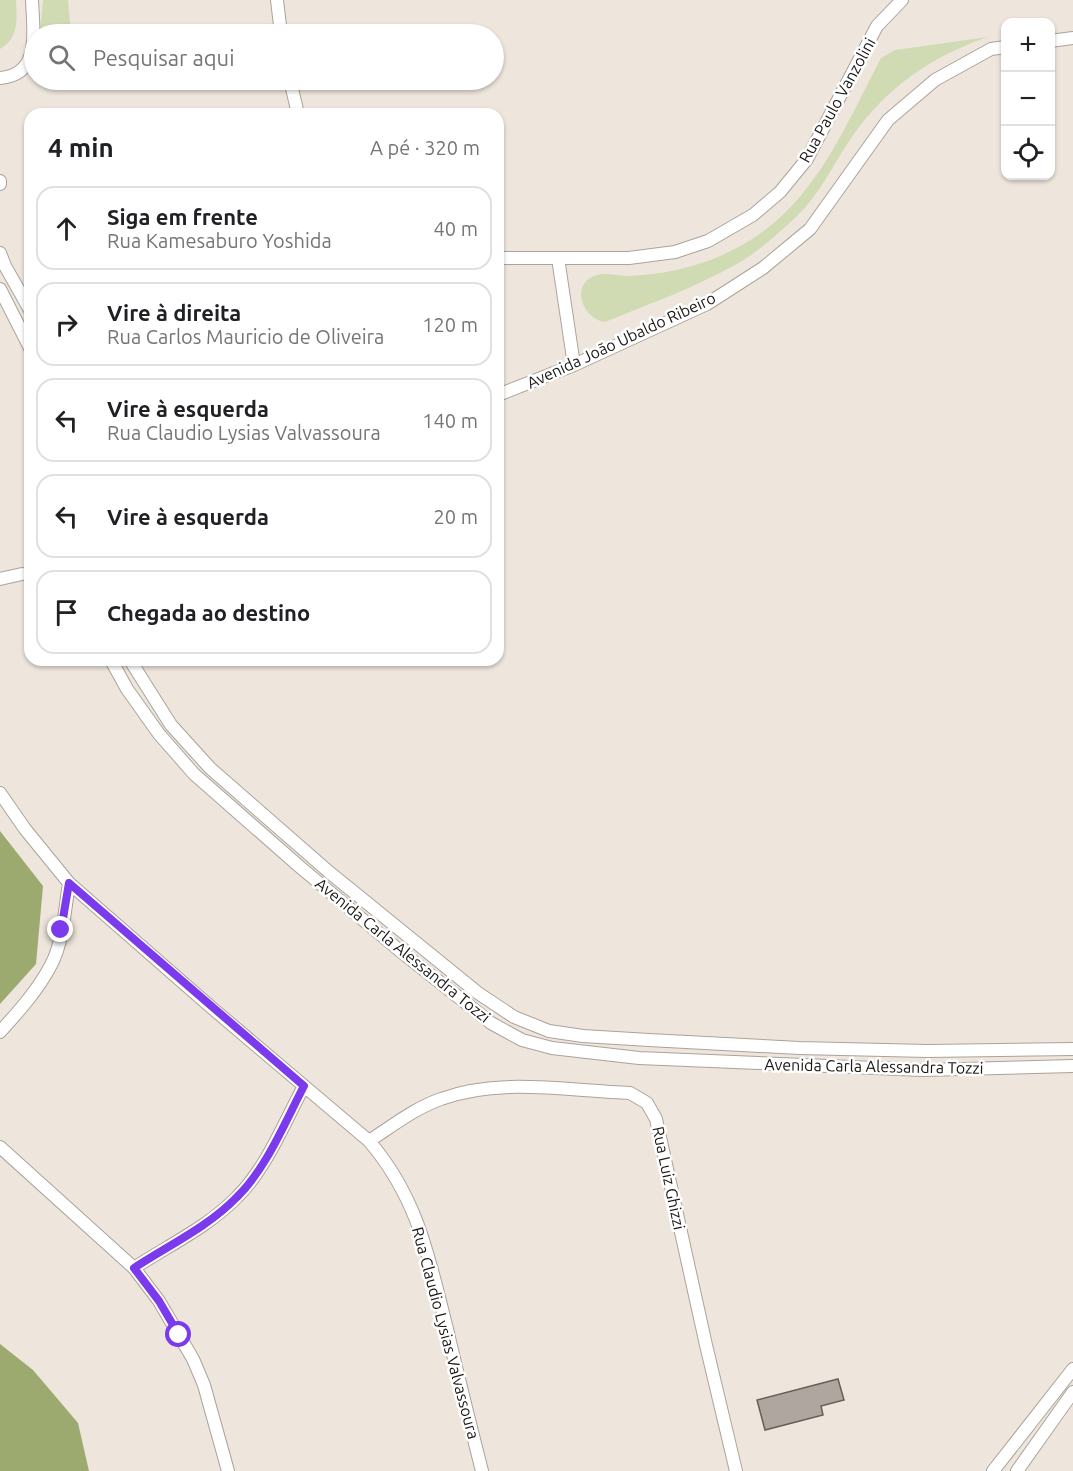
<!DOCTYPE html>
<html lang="pt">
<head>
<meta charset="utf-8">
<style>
	:root { --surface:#fff; --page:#f2f2f2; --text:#202124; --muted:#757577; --line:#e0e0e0 }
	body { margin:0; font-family:Ubuntu,sans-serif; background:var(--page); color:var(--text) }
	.controls { position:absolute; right:18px; top:18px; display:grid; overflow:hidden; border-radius:12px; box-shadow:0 2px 4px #0004 }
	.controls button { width:54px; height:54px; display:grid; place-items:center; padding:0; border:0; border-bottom:2px solid var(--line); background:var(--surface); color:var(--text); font:30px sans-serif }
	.stop { position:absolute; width:18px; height:18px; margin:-14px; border:4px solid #7c3aed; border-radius:50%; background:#fff }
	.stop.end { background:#7c3aed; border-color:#fff; box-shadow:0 2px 6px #0008 }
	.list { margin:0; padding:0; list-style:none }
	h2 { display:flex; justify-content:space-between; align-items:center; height:78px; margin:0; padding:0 24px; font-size:26px }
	h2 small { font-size:20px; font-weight:400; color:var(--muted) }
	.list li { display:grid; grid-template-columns:39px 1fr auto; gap:18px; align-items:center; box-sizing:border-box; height:84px; margin:0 12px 12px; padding:0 12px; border:2px solid var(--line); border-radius:18px }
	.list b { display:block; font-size:22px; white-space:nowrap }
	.list p { margin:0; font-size:20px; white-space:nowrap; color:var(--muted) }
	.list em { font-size:20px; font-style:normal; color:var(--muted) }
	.icon { flex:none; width:33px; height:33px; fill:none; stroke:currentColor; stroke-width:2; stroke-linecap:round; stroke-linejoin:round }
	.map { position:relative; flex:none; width:1073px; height:1471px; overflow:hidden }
	.search { position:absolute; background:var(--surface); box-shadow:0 2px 4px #0004; left:24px; top:24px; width:480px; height:66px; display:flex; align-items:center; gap:15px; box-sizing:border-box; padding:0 21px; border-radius:33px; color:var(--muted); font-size:22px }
	.panel { position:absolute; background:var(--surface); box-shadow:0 2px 4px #0004; left:24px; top:108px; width:480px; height:558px; border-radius:18px }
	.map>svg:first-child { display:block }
</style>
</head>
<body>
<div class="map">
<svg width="1073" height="1471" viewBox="0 0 1073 1471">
	<rect width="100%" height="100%" fill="#eee6dd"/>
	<!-- green -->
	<path fill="#d0dbb3" d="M0 0H16C17 20 19 38 0 49Z
		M43 0H68L71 34H40Z
		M988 37C930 57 887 87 851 138 833 165 820 194 796 217 778 234 757 253 735 265 694 288 649 304 605 322 582 319 569 283 597 275 606 272 619 276 629 276 649 275 672 272 692 266 802 234 833 150 881 58L895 50Z"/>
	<!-- forest -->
	<path fill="#9caa6f" d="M0 831 43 886 36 964 0 1004Z
		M0 1344 33 1370 78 1423 89 1471H0Z"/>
	<!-- building -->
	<path fill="#afa79f" stroke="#665f57" stroke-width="1.5" d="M838 1379 844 1400 821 1406 823 1415 765 1430 757 1400Z"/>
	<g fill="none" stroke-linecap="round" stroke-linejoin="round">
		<defs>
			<path id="street" d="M277 0 281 34
				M1050 41 1073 38
				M0 78C42 75 33 30 32 0
				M290 80 298 114
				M0 181V184
				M0 253 5 266 30 310
				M498 258H629L675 252 708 241 753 215 780 192 807 159 877 26 902 0
				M558 258 574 365
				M0 289 30 348
				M498 395 574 365 707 304 763 268 810 229 888 120 935 80 991 49 1006 47
				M0 579 22 574
				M111 660 127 689 159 734 194 774 300 867 399 950 491 1023 522 1040 552 1048 639 1058 923 1070 1073 1066
				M130 660 171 725 210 768 329 872 478 993 514 1017 549 1031 583 1036 649 1040 799 1048 927 1051 1073 1049
				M0 793 25 829 69 883 212 1008 369 1141C418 1198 429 1258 447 1329 458 1376 470 1424 482 1471
				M0 1032C19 1011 38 990 51 965 63 943 65 908 69 883
				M369 1141C392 1126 415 1108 441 1099 500 1077 568 1091 630 1093L647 1103 656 1119 706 1345 736 1471
				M0 1147 134 1268 159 1301 193 1359 204 1385 228 1471
				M134 1268C169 1245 208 1227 237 1197 266 1169 285 1121 304 1086
				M993 1471 1073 1369
				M1017 1471 1073 1392"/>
		</defs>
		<!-- street casing -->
		<use href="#street" stroke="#aba39a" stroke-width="14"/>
		<!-- street -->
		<use href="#street" stroke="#fff" stroke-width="12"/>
	</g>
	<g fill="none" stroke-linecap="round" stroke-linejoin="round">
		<!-- route -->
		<path stroke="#7c3aed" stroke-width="8" d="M61 930 69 883 304 1086C285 1122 266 1169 237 1197 208 1227 169 1245 134 1268L159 1301 179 1335"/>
	</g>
	<g text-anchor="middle" stroke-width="5" stroke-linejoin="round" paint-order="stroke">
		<!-- street labels -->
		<g font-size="16" fill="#1a1714" stroke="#fff">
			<text transform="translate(837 100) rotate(-61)" y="6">Rua Paulo Vanzolini</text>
			<text transform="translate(621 340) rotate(-25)" y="6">Avenida João Ubaldo Ribeiro</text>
			<text transform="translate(403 950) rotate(39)" y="6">Avenida Carla Alessandra Tozzi</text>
			<text transform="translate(874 1066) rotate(1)" y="6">Avenida Carla Alessandra Tozzi</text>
			<text transform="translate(669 1178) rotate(78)" y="6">Rua Luiz Ghizzi</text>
			<text transform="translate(446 1333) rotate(75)" y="6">Rua Claudio Lysias Valvassoura</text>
		</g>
	</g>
</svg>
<div class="controls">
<button>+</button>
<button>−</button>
<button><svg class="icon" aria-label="locate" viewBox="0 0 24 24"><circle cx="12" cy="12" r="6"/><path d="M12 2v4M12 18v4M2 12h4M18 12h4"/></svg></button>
</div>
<div class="stop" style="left:179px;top:1335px"></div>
<div class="stop end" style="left:61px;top:930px"></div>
<div class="search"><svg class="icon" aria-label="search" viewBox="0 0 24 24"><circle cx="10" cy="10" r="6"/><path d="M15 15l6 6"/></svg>Pesquisar aqui</div>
<section class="panel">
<h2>4 min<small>A pé · 320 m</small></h2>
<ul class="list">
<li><svg class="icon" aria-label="ahead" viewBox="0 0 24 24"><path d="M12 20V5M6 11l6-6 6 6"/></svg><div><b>Siga em frente</b><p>Rua Kamesaburo Yoshida</p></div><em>40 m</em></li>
<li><svg class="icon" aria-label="right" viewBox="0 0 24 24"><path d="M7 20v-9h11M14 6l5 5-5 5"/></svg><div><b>Vire à direita</b><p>Rua Carlos Mauricio de Oliveira</p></div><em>120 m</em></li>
<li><svg class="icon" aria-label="left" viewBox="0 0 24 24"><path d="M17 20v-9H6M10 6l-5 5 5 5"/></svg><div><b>Vire à esquerda</b><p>Rua Claudio Lysias Valvassoura</p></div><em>140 m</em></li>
<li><svg class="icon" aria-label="left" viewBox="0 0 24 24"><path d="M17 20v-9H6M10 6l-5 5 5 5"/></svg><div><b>Vire à esquerda</b></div><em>20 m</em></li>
<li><svg class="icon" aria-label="arrive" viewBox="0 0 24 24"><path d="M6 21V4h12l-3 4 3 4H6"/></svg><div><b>Chegada ao destino</b></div></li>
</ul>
</section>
</div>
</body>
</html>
